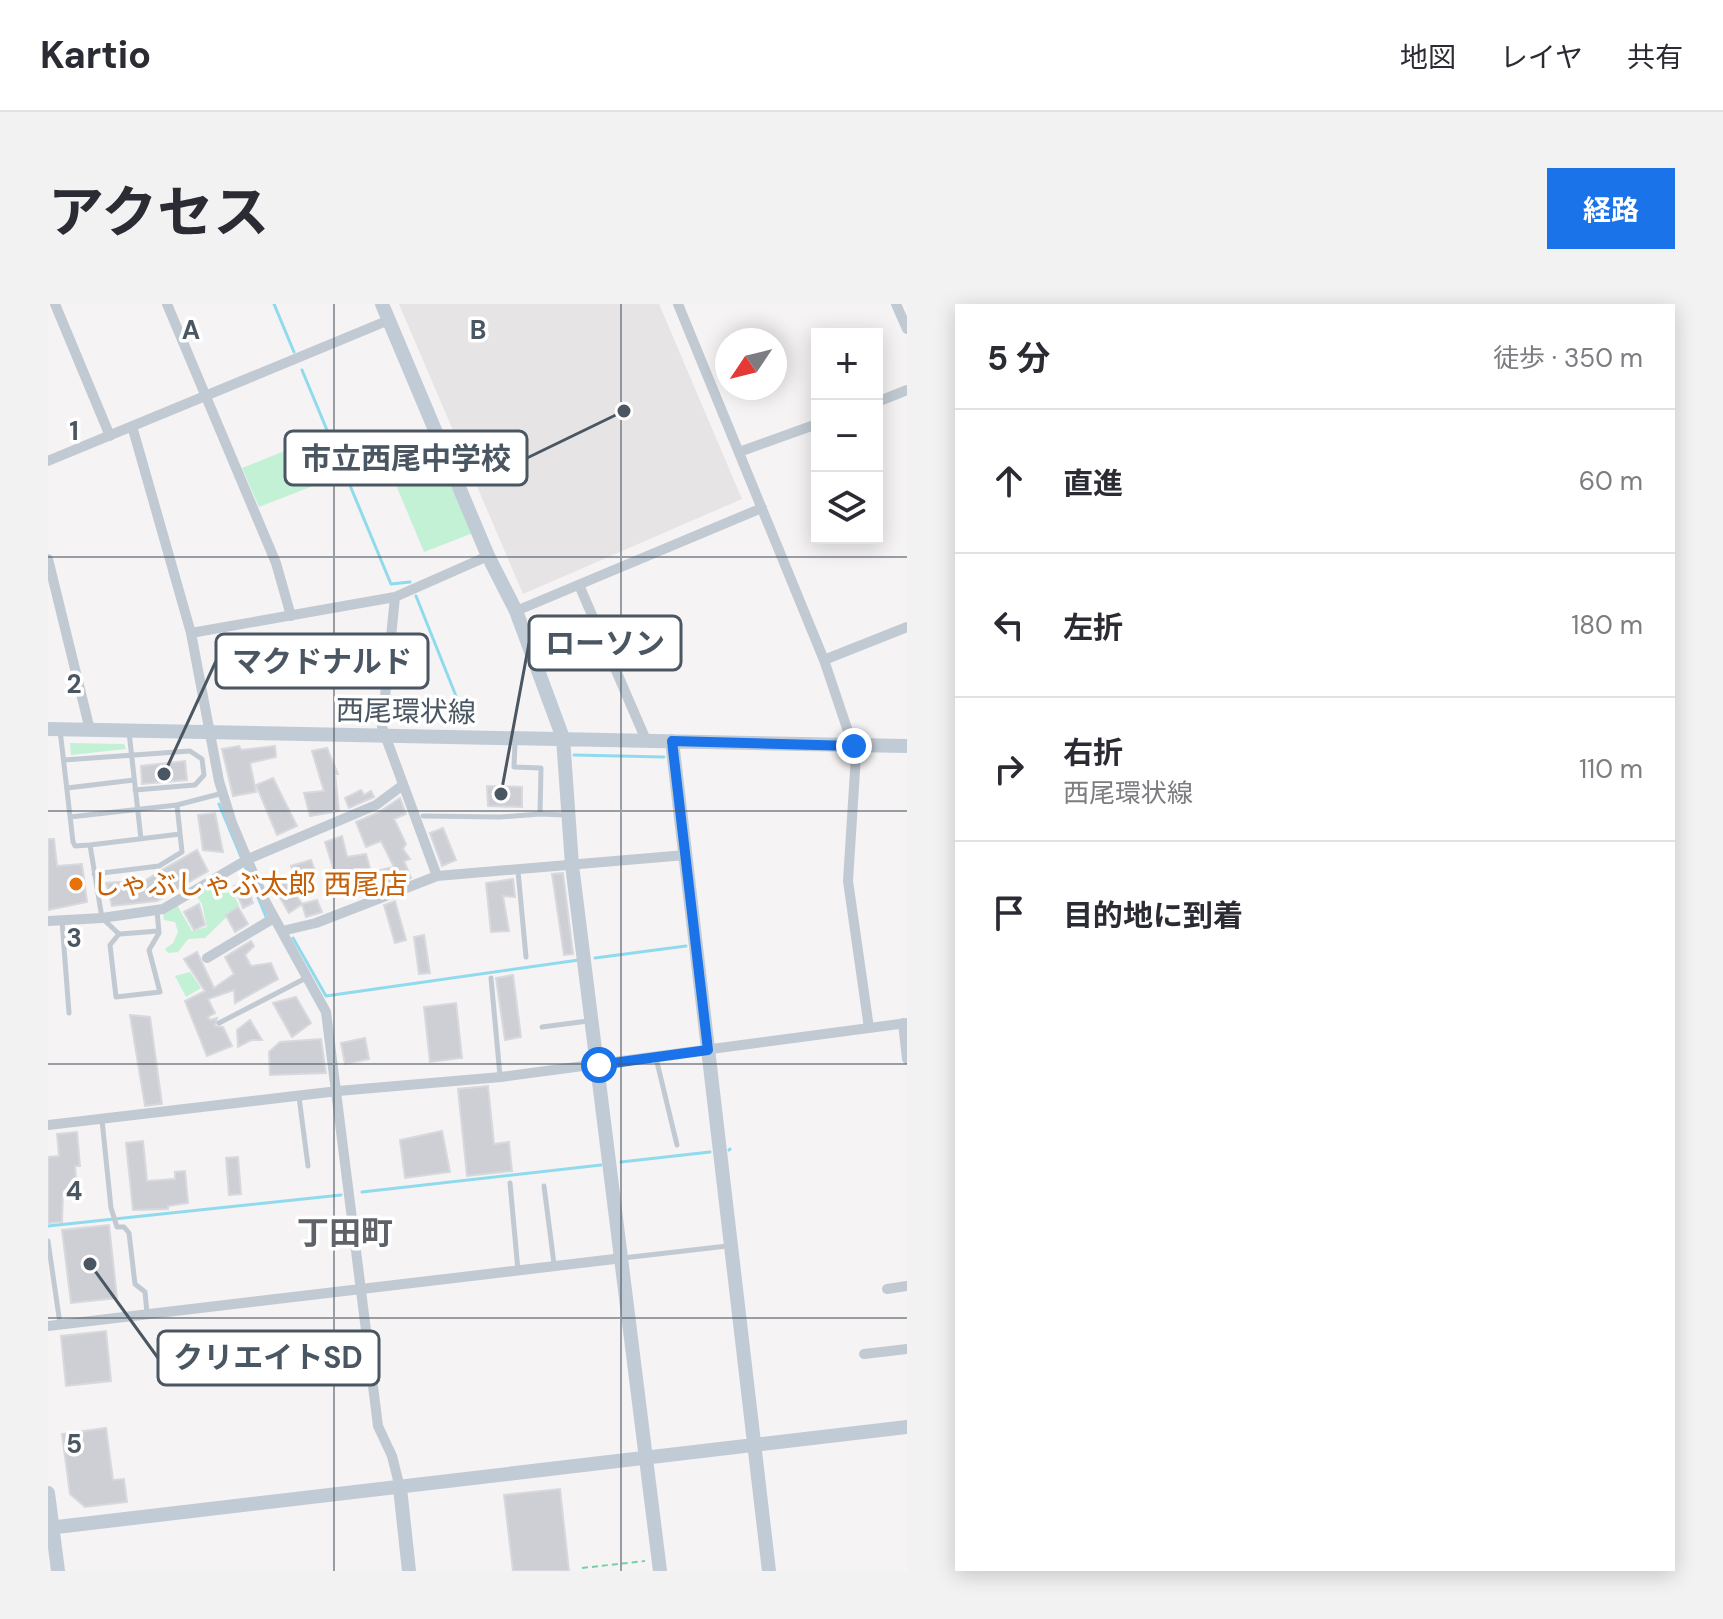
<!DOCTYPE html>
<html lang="ja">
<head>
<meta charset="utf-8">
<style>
	:root { --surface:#fff; --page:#f2f2f3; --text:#2b2b33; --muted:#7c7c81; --line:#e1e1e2; --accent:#1a73e8 }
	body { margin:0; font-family:"DM Sans","Noto Sans JP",sans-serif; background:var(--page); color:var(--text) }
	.controls { position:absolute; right:24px; top:24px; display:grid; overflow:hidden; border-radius:0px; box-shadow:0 4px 20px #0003 }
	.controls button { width:72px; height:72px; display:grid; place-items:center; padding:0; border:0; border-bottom:2px solid var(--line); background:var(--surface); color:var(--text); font:40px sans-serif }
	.compass { position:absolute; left:667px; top:24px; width:72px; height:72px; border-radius:50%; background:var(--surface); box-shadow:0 4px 20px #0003; rotate:235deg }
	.stop { position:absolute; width:24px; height:24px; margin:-18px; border:6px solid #1a73e8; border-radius:50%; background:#fff }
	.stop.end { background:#1a73e8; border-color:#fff; box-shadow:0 2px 8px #0008 }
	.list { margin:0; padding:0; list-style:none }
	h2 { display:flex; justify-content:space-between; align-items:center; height:104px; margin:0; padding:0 32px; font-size:34px }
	h2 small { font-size:26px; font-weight:400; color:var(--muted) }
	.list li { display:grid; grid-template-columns:52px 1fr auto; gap:24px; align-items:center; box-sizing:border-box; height:144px; padding:0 32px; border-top:2px solid var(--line) }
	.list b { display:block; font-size:30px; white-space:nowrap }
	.list p { margin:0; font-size:26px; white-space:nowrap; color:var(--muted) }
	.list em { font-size:26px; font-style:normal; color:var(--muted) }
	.icon { flex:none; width:44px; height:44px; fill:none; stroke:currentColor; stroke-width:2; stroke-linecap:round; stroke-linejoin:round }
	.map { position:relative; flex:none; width:859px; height:1267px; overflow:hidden; border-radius:0px }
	header { display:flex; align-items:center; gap:48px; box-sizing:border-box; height:112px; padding:0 40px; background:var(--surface); border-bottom:2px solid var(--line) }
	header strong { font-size:38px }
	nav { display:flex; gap:44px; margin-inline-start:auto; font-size:28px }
	.intro { display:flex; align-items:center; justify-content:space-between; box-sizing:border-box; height:192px; padding:0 48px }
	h1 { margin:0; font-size:56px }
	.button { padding:20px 36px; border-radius:0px; background:var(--accent); color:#fff; font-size:28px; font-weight:700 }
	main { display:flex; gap:48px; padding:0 48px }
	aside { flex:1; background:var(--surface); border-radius:0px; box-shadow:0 4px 20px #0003 }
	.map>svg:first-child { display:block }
</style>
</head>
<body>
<header>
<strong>Kartio</strong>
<nav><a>地図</a><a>レイヤ</a><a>共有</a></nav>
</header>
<div class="intro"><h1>アクセス</h1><a class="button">経路</a></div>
<main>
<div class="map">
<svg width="859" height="1267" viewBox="0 0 859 1267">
	<rect width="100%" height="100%" fill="#f5f3f3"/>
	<!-- education -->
	<path fill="#e6e4e5" d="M351 0H611L694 195 475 290Z"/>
	<!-- green -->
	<path fill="#c3f1d5" d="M277 131 293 171 211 203 194 164Z
		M394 163 425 229 376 248 348 181Z
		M22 439 76 440 78 445 23 451Z
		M167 580 174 589 184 588 191 601 157 634 140 635 130 648 120 649 117 645 125 639 130 628 127 618 116 616 115 607 129 601 144 627 159 623 154 600 148 591Z
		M142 668 153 684 138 693 127 672Z"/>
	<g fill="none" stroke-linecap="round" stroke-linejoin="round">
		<!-- stream -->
		<path stroke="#90daee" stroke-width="3" d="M226 0 246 48
			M254 66 343 280 362 278
			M368 292 418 417
			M526 451 616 453
			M171 500 219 615
			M245 634 278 692 531 656
			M547 654 638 642
			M681 846 682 845
			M573 858 662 848
			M314 888 553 861
			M0 922 293 891"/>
	</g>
	<!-- building -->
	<path fill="#cdcfd5" stroke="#d7d9de" stroke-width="2" d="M191 442 193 446 227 442 228 453 202 459 208 488 185 492 174 445Z
		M279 444 290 470H287L291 507 262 512 256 489 276 487 264 447Z
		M137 457 139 476 94 480 93 462Z
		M225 474 249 522 229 531 208 481Z
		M439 482 474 483V503L440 502Z
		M313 486 316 491 323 487 326 493 301 504 297 494Z
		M352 494 358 510 346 515 358 540 355 545 362 555 356 557 363 574 321 590 311 571 288 573 277 538 294 532 299 553 318 550 323 568 346 563 333 537 318 543 308 518 331 508Z
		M167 509 175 548 155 546 150 511Z
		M395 524 408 556 394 562 382 529Z
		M0 535H6L9 562 34 560 39 598 0 606Z
		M149 546 160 567 124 588 112 567Z
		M263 556 267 567 248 573 243 562Z
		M111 568 118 592 109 597 64 602 58 579 98 576Z
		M515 569 525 650 516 651 504 570Z
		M244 572 250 580 245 586 254 600 241 609 225 582Z
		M465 575 467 593 455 592 461 627 443 628 438 579Z
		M198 578 205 599 195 604 186 582Z
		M269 596 274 608 258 613 254 600Z
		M347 597 358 636 347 639 336 601Z
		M151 600 157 621 146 626 136 608Z
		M190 603 200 620 187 628 178 611Z
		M376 631 382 669 371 670 366 633Z
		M203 637 206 642 197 651 203 662 223 659 230 675 187 699 186 686 160 695 167 709 160 713 162 716 169 714 167 722 175 723 184 742 159 752 137 697 157 687 136 655 149 648 166 684 186 670 177 653Z
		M465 671 473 733 457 736 448 674Z
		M248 693 263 719 244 733 225 699Z
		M408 699 414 754 382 758 376 703Z
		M82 711 102 713 114 800 97 802Z
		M202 716 214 736H203L190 743 189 726Z
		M317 734 321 755 297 760 293 739Z
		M273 735 278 769 222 771 221 748 232 738Z
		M440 782 446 840 461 838 464 867 419 872 410 785Z
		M394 827 402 868 357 874 352 836Z
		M29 828 32 862H27L29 886 15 887 14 918 0 919V853L11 852 9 830Z
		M95 837 99 877 127 875V868L137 867 140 899 120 902V905L85 906 78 839Z
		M190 853 193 890 181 891 178 854Z
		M61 921 69 994 23 999 14 926Z
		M58 1027 63 1077 18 1082 13 1032Z
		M58 1124 65 1176 76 1175 79 1198 37 1203 22 1190 14 1130Z
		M512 1185 521 1267H465L456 1191Z"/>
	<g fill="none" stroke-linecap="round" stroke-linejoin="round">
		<!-- path -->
		<path stroke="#7ad0a6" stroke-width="2" stroke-dasharray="6 4" stroke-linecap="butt" d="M534 1264 597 1257"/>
		<!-- lane -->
		<path stroke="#c1cad2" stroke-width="5" d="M12 426 25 538 27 542 42 541 54 614 71 630 62 641 68 693 112 688 101 646 111 629 109 607
			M81 428 93 535
			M467 438 466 463 493 464 492 510 517 511
			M16 456 142 447 154 455 156 471 147 481 87 486
			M19 484 86 476
			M375 512 452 513 492 510
			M22 513 129 501
			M42 541 132 530
			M470 567 478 653
			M46 570 111 562 134 548 129 501 175 489
			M14 617 21 709
			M72 630 110 627
			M443 674 452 772
			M171 719 258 674
			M494 723 540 717
			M608 754 629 841
			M251 793 260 862
			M54 816 63 904 69 923H76L81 929 87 980 97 988 99 1009
			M462 879 470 967
			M496 882 506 960
			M0 937 12 1020
			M575 954 679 942"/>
		<!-- street -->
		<path stroke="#c1cad2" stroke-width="10" d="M7 0 62 132
			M119 0 228 259 243 312
			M630 0 776 356 808 451 800 577 821 724
			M848 0 859 25
			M829 98 859 86
			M84 122 143 329 171 477 184 519 216 595 278 708 330 1122 344 1152 352 1184
			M691 148 769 120
			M0 157 341 16
			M0 255 42 426
			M531 281 598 436
			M347 293 334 423 389 572
			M468 307 714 204
			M143 329 347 293 440 252
			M776 356 859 323
			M0 617 54 614 115 605 200 555 328 501 355 481
			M234 627 268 619 389 572 638 551
			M159 654 226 614
			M855 719 859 755
			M0 821 290 787 453 773 859 719
			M839 985 859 982
			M0 1022 575 954
			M816 1050 859 1045"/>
		<!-- secondary -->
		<path stroke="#c1cbd6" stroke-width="14" d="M334 0 440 252 468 307 515 434 524 561 612 1267
			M0 425 859 442
			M624 437 721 1267
			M352 1184 361 1267
			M0 1189 10 1267
			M0 1224 859 1123"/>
	</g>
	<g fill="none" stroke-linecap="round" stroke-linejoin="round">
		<!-- route -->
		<path stroke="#1a73e8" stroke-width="10" d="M551 761 660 746 624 437 806 442"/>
	</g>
	<!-- grid -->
	<path fill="none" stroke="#4a5661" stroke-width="2" stroke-opacity="0.55" d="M286 0V1267M573 0V1267M0 253H859M0 507H859M0 760H859M0 1014H859"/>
	<!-- markers -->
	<circle fill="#e8710a" stroke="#fff" stroke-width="3" cx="28" cy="580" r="8"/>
	<g text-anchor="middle" stroke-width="7" stroke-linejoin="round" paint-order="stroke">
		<!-- street labels -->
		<g font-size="28" fill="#4a5661" stroke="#fff">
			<text transform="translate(358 407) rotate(1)" y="10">西尾環状線</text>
		</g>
		<!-- food labels -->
		<g font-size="28" fill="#c56008" stroke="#fff" text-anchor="start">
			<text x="44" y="590">しゃぶしゃぶ太郎 西尾店</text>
		</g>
		<!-- quarter labels -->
		<g font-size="32" font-weight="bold" fill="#5f6368" stroke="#fff">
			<text x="297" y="940">丁田町</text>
		</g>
	</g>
	<g font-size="26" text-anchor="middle" font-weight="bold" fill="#4a5661" stroke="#fff" stroke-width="7" stroke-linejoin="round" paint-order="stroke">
		<text x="143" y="35">A</text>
		<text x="430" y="35">B</text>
		<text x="26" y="136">1</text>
		<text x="26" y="389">2</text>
		<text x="26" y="643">3</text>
		<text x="26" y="896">4</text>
		<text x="26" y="1149">5</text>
	</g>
	<!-- callouts -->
	<path fill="none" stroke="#4a5661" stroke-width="3" d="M576 107L479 154M453 490L481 339M116 470L168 357M42 960L110 1054"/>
	<g fill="#4a5661" stroke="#fff" stroke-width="3">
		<circle cx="576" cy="107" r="8"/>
		<circle cx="453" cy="490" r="8"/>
		<circle cx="116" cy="470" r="8"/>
		<circle cx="42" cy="960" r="8"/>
	</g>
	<g fill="#fff" stroke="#4a5661" stroke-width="3">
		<rect x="237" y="127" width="242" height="54" rx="8"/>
		<rect x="481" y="312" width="152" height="54" rx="8"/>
		<rect x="168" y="330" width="212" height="54" rx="8"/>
		<rect x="110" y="1027" width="221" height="54" rx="8"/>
	</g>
	<g font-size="30" text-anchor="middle" font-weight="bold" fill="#4a5661">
		<text x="358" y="165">市立西尾中学校</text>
		<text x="557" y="350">ローソン</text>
		<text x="274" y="368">マクドナルド</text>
		<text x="220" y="1064">クリエイトSD</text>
	</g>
</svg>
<div class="controls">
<button>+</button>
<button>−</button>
<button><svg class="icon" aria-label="layers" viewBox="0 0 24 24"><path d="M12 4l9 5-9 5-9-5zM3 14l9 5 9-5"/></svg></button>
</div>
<svg class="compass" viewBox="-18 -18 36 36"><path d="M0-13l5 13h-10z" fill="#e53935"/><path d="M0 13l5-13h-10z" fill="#7c7c81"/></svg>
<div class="stop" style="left:551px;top:761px"></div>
<div class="stop end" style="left:806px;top:442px"></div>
</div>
<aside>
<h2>5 分<small>徒歩 · 350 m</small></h2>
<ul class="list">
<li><svg class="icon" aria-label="ahead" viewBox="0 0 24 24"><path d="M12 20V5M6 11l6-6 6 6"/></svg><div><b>直進</b></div><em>60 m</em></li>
<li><svg class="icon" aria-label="left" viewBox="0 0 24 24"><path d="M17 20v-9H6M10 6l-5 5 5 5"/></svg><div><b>左折</b></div><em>180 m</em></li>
<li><svg class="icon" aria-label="right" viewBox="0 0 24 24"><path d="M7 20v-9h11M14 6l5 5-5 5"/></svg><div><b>右折</b><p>西尾環状線</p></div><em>110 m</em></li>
<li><svg class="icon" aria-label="arrive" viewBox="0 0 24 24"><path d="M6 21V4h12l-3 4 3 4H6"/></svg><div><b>目的地に到着</b></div></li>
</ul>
</aside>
</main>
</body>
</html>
